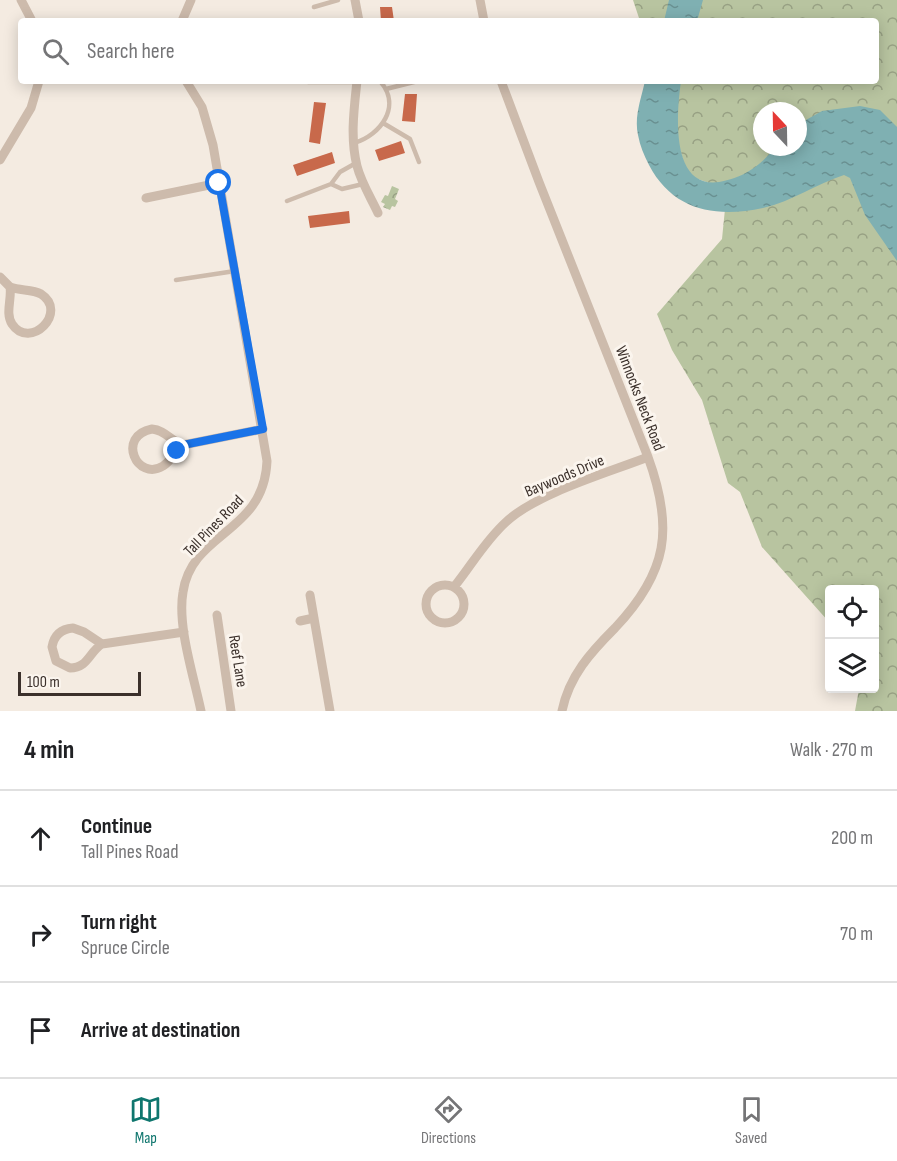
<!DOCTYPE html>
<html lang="en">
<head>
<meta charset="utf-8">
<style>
	:root { --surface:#fff; --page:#f2f2f2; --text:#202124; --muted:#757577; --line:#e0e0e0; --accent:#0f766e }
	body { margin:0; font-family:"Sofia Sans Condensed",sans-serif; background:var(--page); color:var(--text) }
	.controls { position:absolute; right:18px; bottom:18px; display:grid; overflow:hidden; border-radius:6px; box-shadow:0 3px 15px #0003 }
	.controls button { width:54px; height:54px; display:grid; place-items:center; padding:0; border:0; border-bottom:2px solid var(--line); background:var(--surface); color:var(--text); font:30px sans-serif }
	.compass { position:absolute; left:753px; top:102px; width:54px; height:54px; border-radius:50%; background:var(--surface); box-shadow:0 3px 15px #0003; rotate:338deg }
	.scale { position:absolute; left:18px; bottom:15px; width:123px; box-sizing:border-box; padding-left:6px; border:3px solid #3b302b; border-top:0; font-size:16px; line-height:21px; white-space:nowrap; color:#3b302b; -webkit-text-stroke:4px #fbf5ee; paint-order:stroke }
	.stop { position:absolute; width:18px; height:18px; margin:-14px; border:4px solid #1a73e8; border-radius:50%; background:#fff }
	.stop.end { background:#1a73e8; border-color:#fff; box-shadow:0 2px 6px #0008 }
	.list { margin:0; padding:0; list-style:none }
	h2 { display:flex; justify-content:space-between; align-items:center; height:78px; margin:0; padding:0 24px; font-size:26px }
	h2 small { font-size:20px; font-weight:400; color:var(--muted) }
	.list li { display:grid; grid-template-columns:39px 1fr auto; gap:18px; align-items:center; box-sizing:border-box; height:96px; padding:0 24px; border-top:2px solid var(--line) }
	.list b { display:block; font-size:22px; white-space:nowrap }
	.list p { margin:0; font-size:20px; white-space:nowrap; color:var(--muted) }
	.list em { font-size:20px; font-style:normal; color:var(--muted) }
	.icon { flex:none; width:33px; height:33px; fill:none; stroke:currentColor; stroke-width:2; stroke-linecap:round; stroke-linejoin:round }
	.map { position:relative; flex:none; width:897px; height:711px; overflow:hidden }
	.search { position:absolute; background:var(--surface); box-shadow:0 3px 15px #0003; left:18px; right:18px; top:18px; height:66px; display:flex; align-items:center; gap:15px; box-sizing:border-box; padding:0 21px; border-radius:6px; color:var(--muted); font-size:22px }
	.sheet { height:366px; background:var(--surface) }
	nav { display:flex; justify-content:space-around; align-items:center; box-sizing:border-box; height:84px; border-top:2px solid var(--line); background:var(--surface); font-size:16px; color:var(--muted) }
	nav a { display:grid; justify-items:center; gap:3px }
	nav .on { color:var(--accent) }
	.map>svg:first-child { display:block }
</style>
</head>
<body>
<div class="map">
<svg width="897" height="711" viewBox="0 0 897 711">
	<defs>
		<pattern id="park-crowns" width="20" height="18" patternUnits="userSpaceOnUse" patternTransform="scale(1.5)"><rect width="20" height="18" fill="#b8c4a0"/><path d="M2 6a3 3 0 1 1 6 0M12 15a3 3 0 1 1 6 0" fill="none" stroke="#97a083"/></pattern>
		<pattern id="water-ripples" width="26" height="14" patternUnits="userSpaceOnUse" patternTransform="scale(1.5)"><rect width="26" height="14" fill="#7fb0b2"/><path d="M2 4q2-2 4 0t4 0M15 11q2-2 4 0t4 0" fill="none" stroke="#699091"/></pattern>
	</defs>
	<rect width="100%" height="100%" fill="#f4ebe1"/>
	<!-- park -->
	<path fill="url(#park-crowns)" d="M633 0H897V142L798 129V111H762V147H778L752 172 717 186 687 175 674 127 679 84 641 81H876V21H640Z
		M847 171 897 256V711H855L859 689 874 688V590H830L829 622 762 547 740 492 728 483 702 400 672 350 657 314 722 239 725 209Z
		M392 186 399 189 395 199 398 201 395 207 392 206 390 210 383 207 385 204 381 202 385 195 388 196Z"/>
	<!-- water -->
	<path fill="url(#water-ripples)" d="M669 0H703L697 21H664Z
		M645 81H681C677 110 669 189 719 182 729 180 740 177 749 171 760 165 768 155 777 147H798V128L806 120 822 111 860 106 880 110 897 127V261L865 215 850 178 844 175C816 184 793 201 763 208 716 218 673 211 649 165 644 155 640 146 638 135 634 117 641 99 645 81Z"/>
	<!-- building -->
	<path fill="#c8694b" d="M380 7H392L394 21H381Z
		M405 94H417L415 122 402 121Z
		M314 102 326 103 320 144 309 142Z
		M401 141 405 153 379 161 375 150Z
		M332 152 335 163 297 176 293 165Z
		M349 211 350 223 310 228 308 216Z"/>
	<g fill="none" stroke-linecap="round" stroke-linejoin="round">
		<!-- service -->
		<path stroke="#cdbbac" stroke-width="4.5" d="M314 7 338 0
			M308 82H357
			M386 89 418 81
			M383 123 410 139 419 162
			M354 143C381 135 402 106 380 81
			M331 184 342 189 363 184
			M287 201 331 184 340 172 356 163
			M176 280 235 271"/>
		<!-- minor -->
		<path stroke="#cdbbac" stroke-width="9" d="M21 0 32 21
			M355 0 359 21
			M480 0 484 21
			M182 21 191 0
			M186 81 202 107 213 145 267 461C264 534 192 531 183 592 177 626 194 677 201 711
			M357 81C354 109 350 138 357 166 361 182 371 198 378 213
			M501 81 539 182 648 457C674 528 668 572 615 628 591 652 569 676 562 711
			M0 160 31 108 39 81
			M146 198 219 183
			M0 277 10 287
			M10 287C20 291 32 289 41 294 69 312 30 351 12 324 5 313 12 299 10 287Z
			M152 429C165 430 171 441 183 445 176 451 171 461 163 466 137 482 116 436 152 429Z
			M183 445 263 429
			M426 604a19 19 0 1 1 38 0a19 19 0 1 1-38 0Z
			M454 587C471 566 485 541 506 522 537 493 607 473 648 457
			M310 595 330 711
			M217 615 231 711
			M300 621 314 618
			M73 628 84 632 102 644C89 652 88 668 70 668L56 661 52 647C54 635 61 629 73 628Z
			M102 644 184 632"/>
	</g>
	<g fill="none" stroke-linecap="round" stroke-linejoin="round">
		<!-- route -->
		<path stroke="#1a73e8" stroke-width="8" d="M177 451 183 445 263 429 219 183"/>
	</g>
	<g text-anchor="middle" stroke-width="6" stroke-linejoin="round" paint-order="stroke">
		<!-- street labels -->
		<g font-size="16" fill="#3b302b" stroke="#fbf5ee">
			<text transform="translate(641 398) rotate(69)" y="6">Winnocks Neck Road</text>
			<text transform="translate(564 475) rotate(-23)" y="6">Baywoods Drive</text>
			<text transform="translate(213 525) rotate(-46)" y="6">Tall Pines Road</text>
			<text transform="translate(239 661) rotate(81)" y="6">Reef Lane</text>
		</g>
	</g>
</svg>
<div class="controls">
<button><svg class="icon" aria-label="locate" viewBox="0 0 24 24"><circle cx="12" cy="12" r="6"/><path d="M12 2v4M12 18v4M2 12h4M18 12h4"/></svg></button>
<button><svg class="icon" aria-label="layers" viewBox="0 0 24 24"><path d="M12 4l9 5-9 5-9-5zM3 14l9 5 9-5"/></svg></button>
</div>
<svg class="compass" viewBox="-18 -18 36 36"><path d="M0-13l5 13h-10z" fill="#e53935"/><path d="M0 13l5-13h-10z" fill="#757577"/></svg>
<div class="scale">100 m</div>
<div class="stop" style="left:219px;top:183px"></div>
<div class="stop end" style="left:177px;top:451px"></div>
<div class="search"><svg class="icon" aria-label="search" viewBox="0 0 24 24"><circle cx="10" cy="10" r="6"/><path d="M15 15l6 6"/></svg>Search here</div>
</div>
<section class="sheet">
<h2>4 min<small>Walk · 270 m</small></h2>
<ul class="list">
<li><svg class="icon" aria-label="ahead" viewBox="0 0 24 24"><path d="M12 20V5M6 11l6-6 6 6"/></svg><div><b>Continue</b><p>Tall Pines Road</p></div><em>200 m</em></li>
<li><svg class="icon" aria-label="right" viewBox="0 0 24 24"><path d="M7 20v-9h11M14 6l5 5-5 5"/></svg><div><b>Turn right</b><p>Spruce Circle</p></div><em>70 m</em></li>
<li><svg class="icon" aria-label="arrive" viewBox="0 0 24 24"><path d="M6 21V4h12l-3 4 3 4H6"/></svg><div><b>Arrive at destination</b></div></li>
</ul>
</section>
<nav>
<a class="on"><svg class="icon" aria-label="map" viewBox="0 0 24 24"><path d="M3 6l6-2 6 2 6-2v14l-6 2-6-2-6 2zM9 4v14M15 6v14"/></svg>Map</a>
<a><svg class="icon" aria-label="directions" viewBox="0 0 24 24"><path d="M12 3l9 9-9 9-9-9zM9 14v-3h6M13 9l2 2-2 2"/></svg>Directions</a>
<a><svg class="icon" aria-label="saved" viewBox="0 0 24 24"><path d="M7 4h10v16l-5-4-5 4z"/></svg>Saved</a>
</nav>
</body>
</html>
